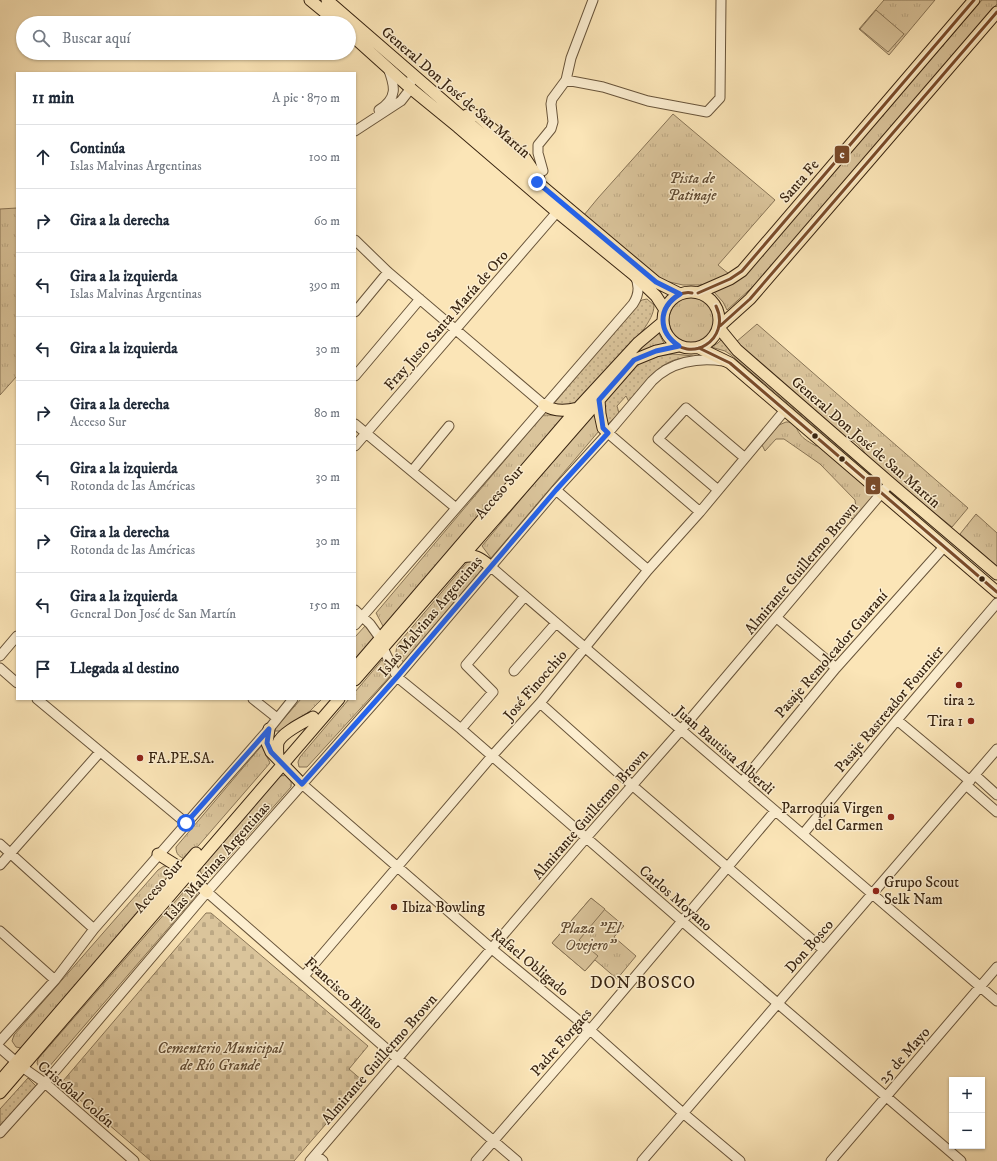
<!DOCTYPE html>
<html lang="es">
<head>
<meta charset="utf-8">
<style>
	:root { --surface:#fff; --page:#f6f6f7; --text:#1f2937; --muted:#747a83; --line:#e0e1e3 }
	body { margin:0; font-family:"IM FELL DW Pica",serif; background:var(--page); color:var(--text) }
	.controls { position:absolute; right:12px; bottom:12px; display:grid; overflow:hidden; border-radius:0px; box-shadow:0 1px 3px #0004 }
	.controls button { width:36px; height:36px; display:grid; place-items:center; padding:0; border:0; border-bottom:1px solid var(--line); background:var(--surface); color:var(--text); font:20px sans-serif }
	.stop { position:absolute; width:12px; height:12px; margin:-9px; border:3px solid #2563eb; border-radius:50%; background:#fff }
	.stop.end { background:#2563eb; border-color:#fff; box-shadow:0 1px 4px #0008 }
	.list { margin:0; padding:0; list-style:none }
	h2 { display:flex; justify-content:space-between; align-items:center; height:52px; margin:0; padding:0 16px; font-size:17px }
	h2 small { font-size:13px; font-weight:400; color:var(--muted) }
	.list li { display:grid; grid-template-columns:26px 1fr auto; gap:12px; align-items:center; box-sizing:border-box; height:64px; padding:0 16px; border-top:1px solid var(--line) }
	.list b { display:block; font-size:15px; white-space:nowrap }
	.list p { margin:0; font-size:13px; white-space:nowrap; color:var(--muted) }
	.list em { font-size:13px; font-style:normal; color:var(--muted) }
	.icon { flex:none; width:22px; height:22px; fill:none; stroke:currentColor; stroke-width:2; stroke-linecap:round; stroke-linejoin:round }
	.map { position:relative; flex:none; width:997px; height:1161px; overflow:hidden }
	.search { position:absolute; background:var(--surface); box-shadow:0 1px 3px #0004; left:16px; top:16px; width:340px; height:44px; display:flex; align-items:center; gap:10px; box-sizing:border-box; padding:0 14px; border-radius:22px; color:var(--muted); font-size:15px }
	.panel { position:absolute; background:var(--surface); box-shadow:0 1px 3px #0004; left:16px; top:72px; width:340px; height:628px; border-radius:0px }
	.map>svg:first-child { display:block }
</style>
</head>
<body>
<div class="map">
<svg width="997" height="1161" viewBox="0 0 997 1161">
	<defs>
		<pattern id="grass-dots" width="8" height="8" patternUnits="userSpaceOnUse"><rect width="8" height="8" fill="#dac49b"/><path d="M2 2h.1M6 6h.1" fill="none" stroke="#bca884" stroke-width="1.8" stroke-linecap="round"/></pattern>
		<pattern id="cemetery-stones" width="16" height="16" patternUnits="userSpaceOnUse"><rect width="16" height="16" fill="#dac49b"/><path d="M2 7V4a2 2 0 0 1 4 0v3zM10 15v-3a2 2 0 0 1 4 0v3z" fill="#bca884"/></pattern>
		<pattern id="park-tufts" width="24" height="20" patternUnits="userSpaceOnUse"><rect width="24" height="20" fill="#dac49b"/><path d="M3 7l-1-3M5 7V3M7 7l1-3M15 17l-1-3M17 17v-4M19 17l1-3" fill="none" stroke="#bca884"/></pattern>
	</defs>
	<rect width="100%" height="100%" fill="#fbe5b7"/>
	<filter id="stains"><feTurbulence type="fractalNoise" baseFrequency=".005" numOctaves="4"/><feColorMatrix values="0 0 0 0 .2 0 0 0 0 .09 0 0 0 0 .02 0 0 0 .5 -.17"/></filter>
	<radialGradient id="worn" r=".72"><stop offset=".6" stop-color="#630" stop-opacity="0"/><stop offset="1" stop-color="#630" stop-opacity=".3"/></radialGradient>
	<!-- grass -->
	<path fill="url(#grass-dots)" stroke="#887456" d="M647 299 654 305C654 314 649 321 644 329L575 405 552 406 636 305 642 300Z
		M722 339 878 479 877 480 731 355 725 351 711 347 718 343Z
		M674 354 693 356V357C688 358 683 358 678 359 656 364 642 387 629 402L626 396 617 406 619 413 606 426 604 401C617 386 630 365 649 359 657 356 665 355 674 354Z
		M28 1078 36 1086 0 1126V1109Z"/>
	<!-- cemetery -->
	<path fill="url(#cemetery-stones)" stroke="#887456" d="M206 913H211L368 1046 349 1069 363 1081 294 1161H151L64 1086 63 1081Z"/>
	<!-- park -->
	<path fill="url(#park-tufts)" stroke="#887456" d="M884 0H935L889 55 859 29Z
		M982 0H997V4L758 282 727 310 723 302 714 292 744 276Z
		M673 114 775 200 718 265 729 274 706 284 700 285H683L665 281 656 277 584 215 598 198Z
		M17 208V376L0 395V209Z
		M669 320a23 23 0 1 1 46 0a23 23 0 1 1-46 0Z
		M757 324 968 508 952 527 869 460C863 449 856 439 843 437L736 342Z
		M658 332 665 345 630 359Z
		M594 411 599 431 491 558 482 546Z
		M543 415H567L384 628 376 613Z
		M786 422C799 422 794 427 800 434 803 439 811 443 816 446L820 445 872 491 873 496 854 519 847 518 856 508 855 500 820 464 784 439H776L765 451 762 445 779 425Z
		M976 514 997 533V566L960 534Z
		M469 560 479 563 483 568 404 663 396 652 397 645Z
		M365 626 375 639 355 662V637Z
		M382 660 392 674 307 767H299L298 762 300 757 349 699H355V692Z
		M301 699H322L310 711 282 731H273Z
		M264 743 266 755 270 763 186 860C179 856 176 855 176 847Z
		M285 775C290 778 292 781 291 787L213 875 207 877 203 876 200 871 203 865 280 776Z
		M164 866 171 867 172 872 170 878 25 1047 21 1048 16 1047 12 1041 14 1035 158 870Z
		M191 886 197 890 198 892 196 896 48 1068 43 1069 39 1067 37 1063 38 1059 186 889Z
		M591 898 624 926 614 937 636 956 617 979 595 960 585 971 552 943Z"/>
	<!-- pitch -->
	<path fill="#dac49b" stroke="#887456" d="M876 10 904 34 888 52 860 29Z
		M591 898 605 909 579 940 598 956 585 971 552 943Z"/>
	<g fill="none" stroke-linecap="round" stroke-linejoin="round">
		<defs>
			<path id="minor" d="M566 80 603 87 648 101 707 112 720 98 721 0
				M379 110C398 98 395 86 388 68
				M355 131 401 101 408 92 413 74
				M535 173 543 171 538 153V145L551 129 553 122 551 104 552 99 566 80 571 58 593 0
				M355 240 388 272 544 405
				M355 312 388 272
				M355 376 420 299
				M355 424 456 508
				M608 433 700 512
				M355 446 557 212
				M412 471 449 426
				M556 490 648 570
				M718 490 658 439 686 408 745 458
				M490 566 997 1001
				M355 610 370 624 380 638 383 648 397 677 461 729 682 921 961 1161
				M777 618 836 668
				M355 625 633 304C639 295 640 286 635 276
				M0 656 17 636
				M0 668 17 683
				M514 671 556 623
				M37 699 186 823
				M253 699 277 718
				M540 703 633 786 824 950
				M897 720 970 781
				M461 729 493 692 466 665 525 596
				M975 775 997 795
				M742 782 836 668 944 547
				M302 784 492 949 590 1030 683 1113 740 1161
				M966 785 997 812
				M803 834 897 720 997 603
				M0 844 94 929
				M0 865 100 752
				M207 892 398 1059 517 1161
				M0 931 55 980
				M304 976 492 756 540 703 648 570 700 512 785 410
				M0 1041 55 980 94 929 269 729 293 699
				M0 1048 22 1067 45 1083 134 1161
				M0 1133 45 1083 207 892 397 677 556 490 608 433 652 381C670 362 698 357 723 361
				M316 1155 323 1161
				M310 1161 586 838 681 730 890 483
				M476 1161 590 1030 775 811
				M642 1161 997 749
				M831 1161 997 967"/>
			<path id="major" d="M310 0 338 23
				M327 0 537 182 656 282 680 294
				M349 33 409 87 458 127 557 212 634 275 656 296 665 310
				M460 124 467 115 470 114 478 116 525 158 539 179
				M663 320a28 28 0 1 1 56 0a28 28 0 1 1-56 0Z
				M698 293 730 279 742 271 974 0
				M720 326 750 299 997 12
				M719 328 737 350 890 483 997 574
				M699 348 730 363 997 592
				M599 400 600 414 603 428 608 433
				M544 405C554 412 566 411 578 408
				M462 557C476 554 480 558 490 566
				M355 668 578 408 638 343 663 322
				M355 680 634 360 656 351 679 346
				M269 729 267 743 271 752 302 784
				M278 759C278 754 277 748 278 743 281 733 304 722 313 717
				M158 854 182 869 207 892
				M0 1081 196 853
				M0 1093 339 699"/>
		</defs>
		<!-- minor casing -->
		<use href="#minor" stroke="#68543a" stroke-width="11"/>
		<!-- major casing -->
		<use href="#major" stroke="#372310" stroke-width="13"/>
		<!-- minor -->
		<use href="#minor" stroke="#fceed0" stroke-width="9"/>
		<!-- major -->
		<use href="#major" stroke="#fbe5b7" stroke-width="11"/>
		<defs>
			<path id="bus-1" d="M698 293 730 279 742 271 974 0
				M668 306C673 297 682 291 692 293
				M720 326 750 299 997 12
				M669 337C689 366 732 339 716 306
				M699 348 730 363 997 592"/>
		</defs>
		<!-- bus-1 casing -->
		<use href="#bus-1" stroke="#fceed0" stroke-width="6"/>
		<!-- bus-1 -->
		<use href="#bus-1" stroke="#7a4b2a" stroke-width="3"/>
	</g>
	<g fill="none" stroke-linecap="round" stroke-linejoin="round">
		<!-- route -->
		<path stroke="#2563eb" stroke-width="5" d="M186 823 269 729 267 743 271 752 302 784 397 677 556 490 608 433 603 428 599 400 634 360 656 351 679 346C658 332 657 308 680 294L656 282 537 182"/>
	</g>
	<!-- markers -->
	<g fill="#372310" stroke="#fceed0" stroke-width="1.5">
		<circle cx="815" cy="436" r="3.5"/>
		<circle cx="842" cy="459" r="3.5"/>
		<circle cx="982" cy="579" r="3.5"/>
	</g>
	<g fill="#8f2418" stroke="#fceed0" stroke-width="1.5">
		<circle cx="959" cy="685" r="4"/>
		<circle cx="971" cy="721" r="4"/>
		<circle cx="140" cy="758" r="4"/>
		<circle cx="891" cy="817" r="4"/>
		<circle cx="876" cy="891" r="4"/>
		<circle cx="394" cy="907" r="4"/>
	</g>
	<g text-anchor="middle" stroke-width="3" stroke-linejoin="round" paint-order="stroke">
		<!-- street labels -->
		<g font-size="15" fill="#372310" stroke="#fceed0">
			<text transform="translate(456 92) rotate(41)" y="5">General Don José de San Martín</text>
			<text transform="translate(799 181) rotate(-49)" y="5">Santa Fe</text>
			<text transform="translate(446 320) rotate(-49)" y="5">Fray Justo Santa María de Oro</text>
			<text transform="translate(866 442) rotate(41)" y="5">General Don José de San Martín</text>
			<text transform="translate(499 492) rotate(-49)" y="5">Acceso Sur</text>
			<text transform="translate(801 568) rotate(-50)" y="5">Almirante Guillermo Brown</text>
			<text transform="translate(430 616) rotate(-50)" y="5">Islas Malvinas Argentinas</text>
			<text transform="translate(831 654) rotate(-49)" y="5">Pasaje Remolcador Guaraní</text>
			<text transform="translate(535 685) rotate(-49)" y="5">José Finocchio</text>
			<text transform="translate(889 709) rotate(-50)" y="5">Pasaje Rastreador Fournier</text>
			<text transform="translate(725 750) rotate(41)" y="5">Juan Bautista Alberdi</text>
			<text transform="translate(590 814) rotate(-49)" y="5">Almirante Guillermo Brown</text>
			<text transform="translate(217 861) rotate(-49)" y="5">Islas Malvinas Argentinas</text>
			<text transform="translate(158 886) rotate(-49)" y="5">Acceso Sur</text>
			<text transform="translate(676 898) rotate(41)" y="5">Carlos Moyano</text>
			<text transform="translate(809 946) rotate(-49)" y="5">Don Bosco</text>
			<text transform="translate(530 962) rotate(40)" y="5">Rafael Obligado</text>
			<text transform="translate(344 993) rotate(42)" y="5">Francisco Bilbao</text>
			<text transform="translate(561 1042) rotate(-49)" y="5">Padre Forgacs</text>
			<text transform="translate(904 1055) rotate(-49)" y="5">25 de Mayo</text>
			<text transform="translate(379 1059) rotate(-49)" y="5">Almirante Guillermo Brown</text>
			<text transform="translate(76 1094) rotate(40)" y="5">Cristóbal Colón</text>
		</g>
		<!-- park labels -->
		<g font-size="15" font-style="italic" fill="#604b33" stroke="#fceed0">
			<text x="692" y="183">Pista de<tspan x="692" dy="17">Patinaje</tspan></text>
			<text x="590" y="933">Plaza "El<tspan x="590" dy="17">Ovejero"</tspan></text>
			<text x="220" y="1053">Cementerio Municipal<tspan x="220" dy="17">de Río Grande</tspan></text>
		</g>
		<!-- poi labels -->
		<g font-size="15" fill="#372310" stroke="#fceed0" text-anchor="start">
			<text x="959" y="705" text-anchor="middle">tira 2</text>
			<text x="963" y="726" text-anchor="end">Tira 1</text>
			<text x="148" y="763">FA.PE.SA.</text>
			<text x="883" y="813" text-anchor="end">Parroquia Virgen<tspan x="883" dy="17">del Carmen</tspan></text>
			<text x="884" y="887">Grupo Scout<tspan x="884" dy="17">Selk Nam</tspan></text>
			<text x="402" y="912">Ibiza Bowling</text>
		</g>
		<!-- quarter labels -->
		<g font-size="17" letter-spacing="1" fill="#372310" stroke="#fceed0">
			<text x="643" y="988">DON BOSCO</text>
		</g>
	</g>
	<g stroke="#fceed0" stroke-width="1.5">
		<rect x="834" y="145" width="16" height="19" rx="4" fill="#7a4b2a"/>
		<rect x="865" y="476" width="16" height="19" rx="4" fill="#7a4b2a"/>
	</g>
	<g font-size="11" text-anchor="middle" font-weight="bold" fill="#fff">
		<text x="842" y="158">c</text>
		<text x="873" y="490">c</text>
	</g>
	<rect width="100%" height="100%" filter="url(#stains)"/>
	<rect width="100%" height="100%" fill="url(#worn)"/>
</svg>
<div class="controls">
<button>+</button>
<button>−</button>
</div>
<div class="stop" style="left:186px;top:823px"></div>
<div class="stop end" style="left:537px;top:182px"></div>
<div class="search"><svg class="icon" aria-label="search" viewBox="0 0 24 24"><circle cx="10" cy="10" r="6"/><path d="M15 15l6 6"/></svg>Buscar aquí</div>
<section class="panel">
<h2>11 min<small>A pie · 870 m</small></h2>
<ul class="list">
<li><svg class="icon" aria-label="ahead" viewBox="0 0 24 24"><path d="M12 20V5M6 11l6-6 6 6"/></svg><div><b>Continúa</b><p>Islas Malvinas Argentinas</p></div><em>100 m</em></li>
<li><svg class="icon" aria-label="right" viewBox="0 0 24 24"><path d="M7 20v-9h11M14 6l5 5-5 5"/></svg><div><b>Gira a la derecha</b></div><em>60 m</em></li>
<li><svg class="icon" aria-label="left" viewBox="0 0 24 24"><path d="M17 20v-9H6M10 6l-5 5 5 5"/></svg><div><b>Gira a la izquierda</b><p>Islas Malvinas Argentinas</p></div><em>390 m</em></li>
<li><svg class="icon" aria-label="left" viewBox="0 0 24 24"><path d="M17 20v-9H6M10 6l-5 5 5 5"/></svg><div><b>Gira a la izquierda</b></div><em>30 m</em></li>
<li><svg class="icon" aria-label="right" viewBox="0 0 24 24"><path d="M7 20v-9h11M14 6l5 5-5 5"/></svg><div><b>Gira a la derecha</b><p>Acceso Sur</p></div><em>80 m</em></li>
<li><svg class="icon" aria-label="left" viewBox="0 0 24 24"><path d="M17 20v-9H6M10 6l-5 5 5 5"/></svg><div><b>Gira a la izquierda</b><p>Rotonda de las Américas</p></div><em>30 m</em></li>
<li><svg class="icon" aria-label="right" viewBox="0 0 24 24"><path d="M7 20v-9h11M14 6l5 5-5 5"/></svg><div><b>Gira a la derecha</b><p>Rotonda de las Américas</p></div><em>30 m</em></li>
<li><svg class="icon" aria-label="left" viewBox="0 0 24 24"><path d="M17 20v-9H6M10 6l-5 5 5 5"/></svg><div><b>Gira a la izquierda</b><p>General Don José de San Martín</p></div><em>150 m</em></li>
<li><svg class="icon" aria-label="arrive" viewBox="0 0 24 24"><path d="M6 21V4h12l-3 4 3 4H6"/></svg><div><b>Llegada al destino</b></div></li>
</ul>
</section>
</div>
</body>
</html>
